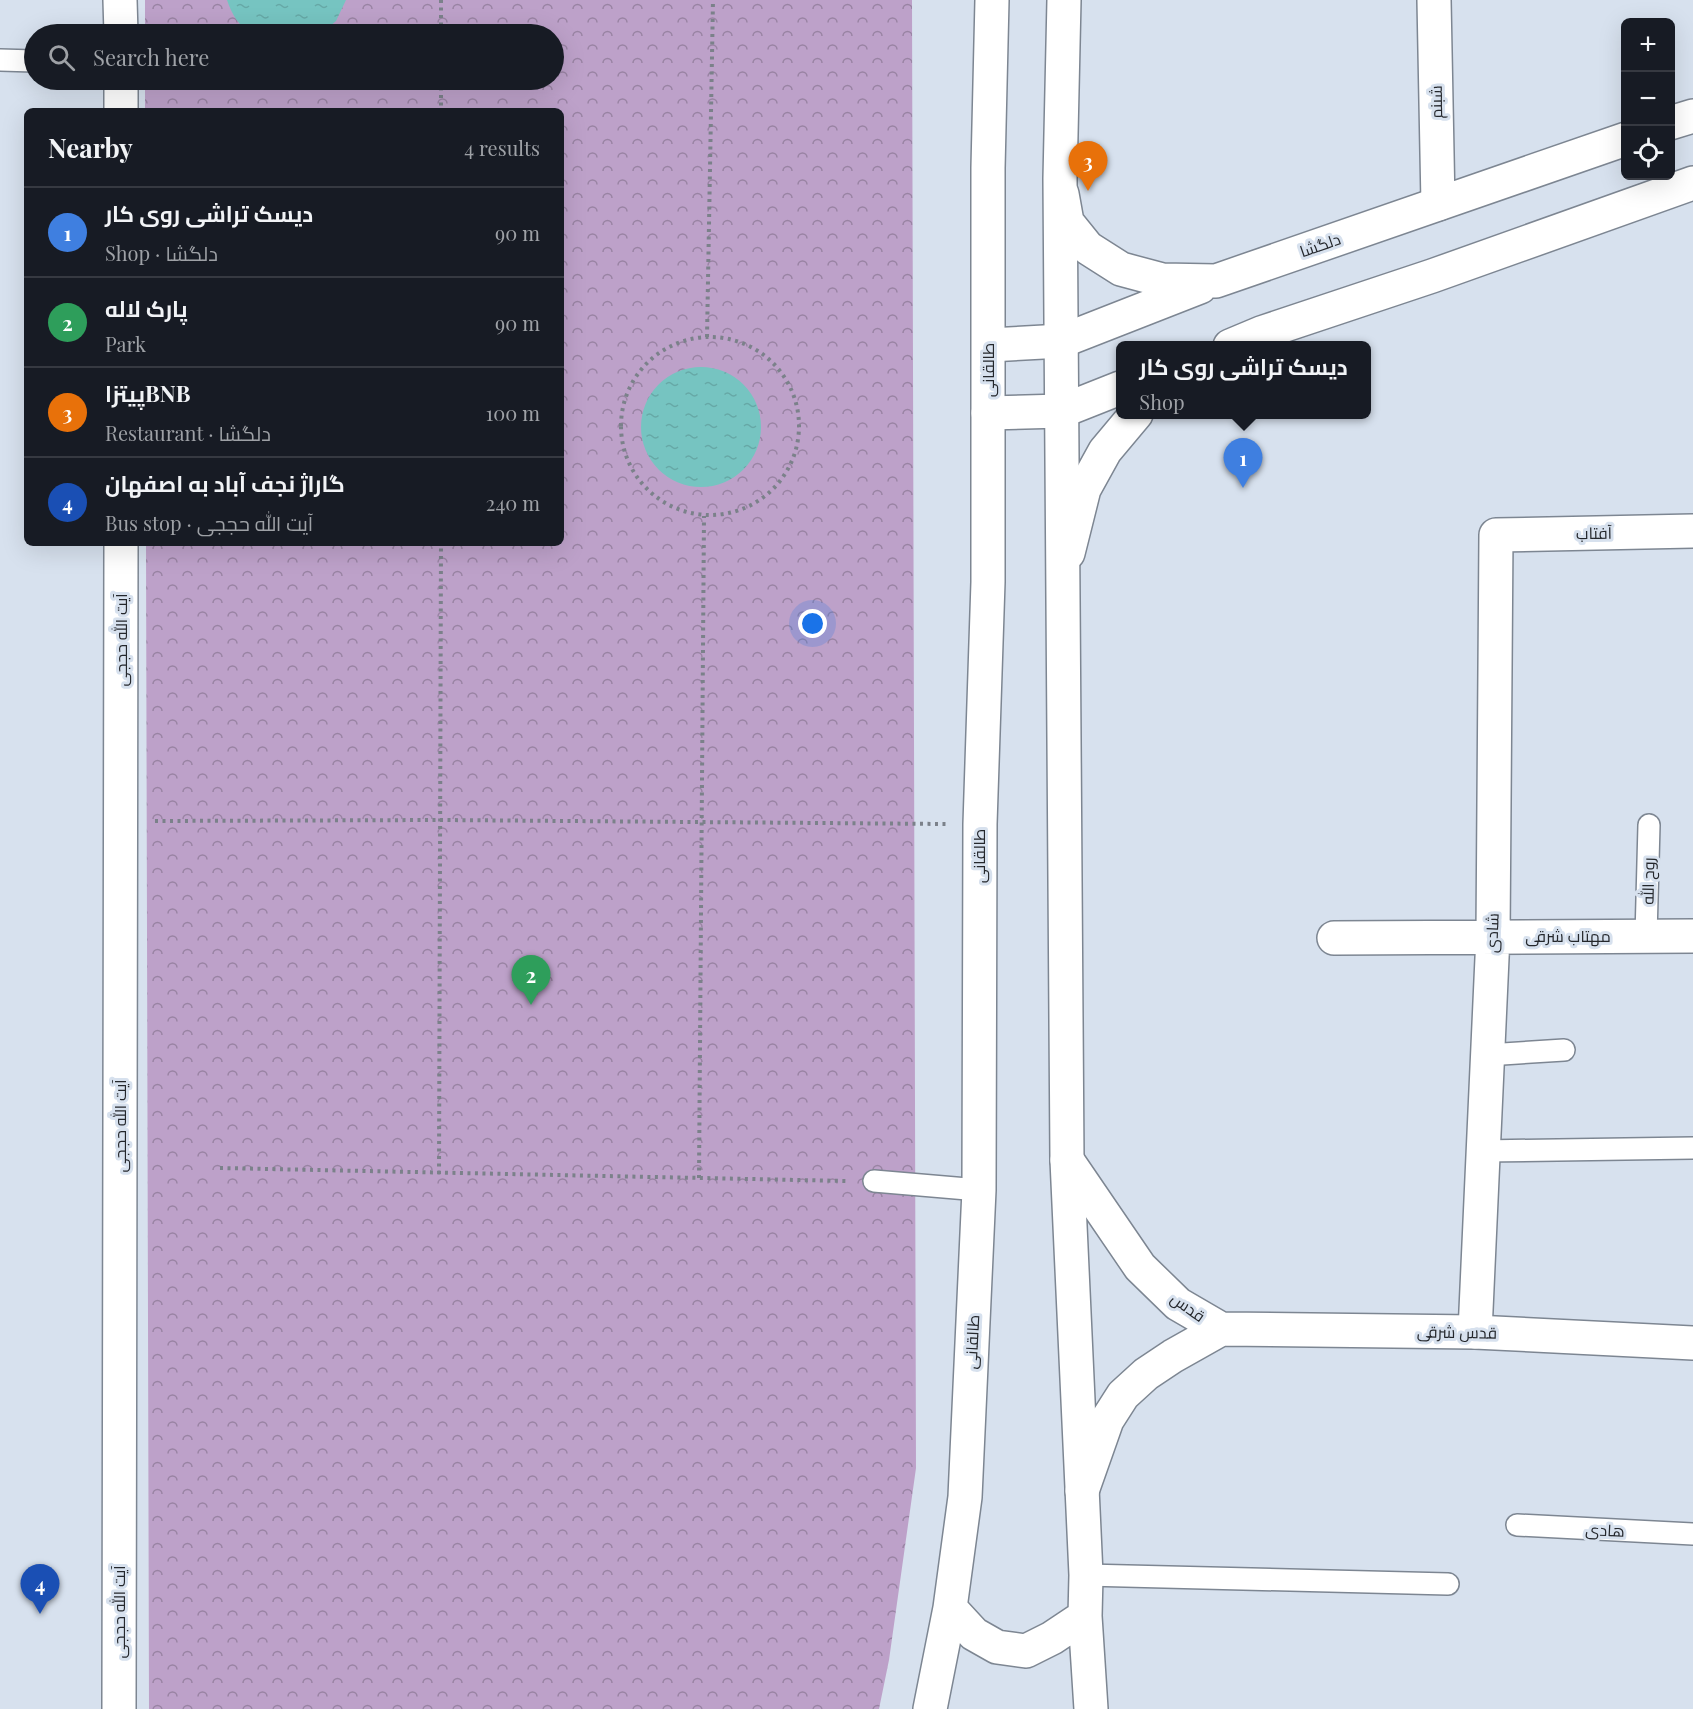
<!DOCTYPE html>
<html lang="en">
<head>
<meta charset="utf-8">
<style>
	:root { --surface:#171b24; --page:#20242c; --text:#f1f3f6; --muted:#9ea1a6; --line:#363941; --accent:#0b8043 }
	body { margin:0; font-family:"Playfair Display",Cairo,serif; background:var(--page); color:var(--text) }
	.controls { position:absolute; right:18px; top:18px; display:grid; overflow:hidden; border-radius:9px; box-shadow:0 6px 24px #0002 }
	.controls button { width:54px; height:54px; display:grid; place-items:center; padding:0; border:0; border-bottom:2px solid var(--line); background:var(--surface); color:var(--text); font:30px sans-serif }
	.you { position:absolute; left:813px; top:624px; width:21px; height:21px; margin:-15px; border:4px solid #fff; border-radius:50%; background:#1a73e8; box-shadow:0 0 0 9px #1a73e833 }
	.badge { display:grid; place-items:center; width:39px; height:39px; border-radius:50%; background:var(--accent); color:#fff; font-size:20px; font-weight:700 }
	.pin { position:absolute; translate:-50% -50px; filter:drop-shadow(0 2px 3px #0008) }
	.pin::after { content:''; position:absolute; top:32px; width:21px; height:18px; background:inherit; clip-path:polygon(0 0,100% 0,50% 100%) }
	.popup { position:absolute; left:1116px; top:341px; width:255px; height:78px; box-sizing:border-box; display:grid; place-content:center; border-radius:9px; background:var(--surface); filter:drop-shadow(0 2px 4px #0005); font-size:20px; white-space:nowrap; color:var(--muted) }
	.popup b { font-size:22px; color:var(--text) }
	.popup::after { content:''; position:absolute; left:50%; top:100%; margin-left:-12px; border:12px solid transparent; border-top-color:var(--surface) }
	.list { margin:0; padding:0; list-style:none }
	h2 { display:flex; justify-content:space-between; align-items:center; height:78px; margin:0; padding:0 24px; font-size:26px }
	h2 small { font-size:20px; font-weight:400; color:var(--muted) }
	.list li { display:grid; grid-template-columns:39px 1fr auto; gap:18px; align-items:center; box-sizing:border-box; height:90px; padding:0 24px; border-top:2px solid var(--line) }
	.list b { display:block; font-size:22px; white-space:nowrap }
	.list p { margin:0; font-size:20px; white-space:nowrap; color:var(--muted) }
	.list em { font-size:20px; font-style:normal; color:var(--muted) }
	.icon { flex:none; width:33px; height:33px; fill:none; stroke:currentColor; stroke-width:2; stroke-linecap:round; stroke-linejoin:round }
	.map { position:relative; flex:none; width:1693px; height:1709px; overflow:hidden }
	.search { position:absolute; background:var(--surface); box-shadow:0 6px 24px #0002; left:24px; top:24px; width:540px; height:66px; display:flex; align-items:center; gap:15px; box-sizing:border-box; padding:0 21px; border-radius:33px; color:var(--muted); font-size:22px }
	.panel { position:absolute; background:var(--surface); box-shadow:0 6px 24px #0002; left:24px; top:108px; width:540px; height:438px; border-radius:9px }
	.map>svg:first-child { display:block }
</style>
</head>
<body>
<div class="map">
<svg width="1693" height="1709" viewBox="0 0 1693 1709">
	<defs>
		<pattern id="park-crowns" width="20" height="18" patternUnits="userSpaceOnUse" patternTransform="scale(1.5)"><rect width="20" height="18" fill="#bda1c9"/><path d="M2 6a3 3 0 1 1 6 0M12 15a3 3 0 1 1 6 0" fill="none" stroke="#9983a3"/></pattern>
		<pattern id="water-ripples" width="26" height="14" patternUnits="userSpaceOnUse" patternTransform="scale(1.5)"><rect width="26" height="14" fill="#76c4c1"/><path d="M2 4q2-2 4 0t4 0M15 11q2-2 4 0t4 0" fill="none" stroke="#66a8a6"/></pattern>
	</defs>
	<rect width="100%" height="100%" fill="#d7e1ee"/>
	<!-- park -->
	<path fill="url(#park-crowns)" d="M145 0H912L916 1468 889 1660 879 1709H149L146 543H561V111H145V80H554V34H145Z"/>
	<!-- water -->
	<path fill="url(#water-ripples)" d="M227 0H346L336 21 321 34H252C239 26 232 15 227 0Z
		M641 427a60 60 0 1 1 120 0a60 60 0 1 1-120 0Z"/>
	<g fill="none" stroke-linecap="round" stroke-linejoin="round">
		<defs>
			<path id="service" d="M0 60 34 61
				M1646 936 1649 825
				M1487 1055 1564 1050
				M1482 1151 1693 1148
				M874 1181 979 1190
				M1517 1525 1693 1534
				M1086 1575 1448 1584"/>
			<path id="minor" d="M120 0 121 34
				M1434 0 1438 204
				M121 80V111
				M1334 938 1693 936
				M1475 1332 1493 936 1496 535 1693 531
				M119 1709 121 543"/>
			<path id="tertiary" d="M1067 1160 1140 1267 1178 1304 1221 1329
				M1082 1491 1107 1420 1123 1395 1146 1374 1173 1356 1221 1329 1475 1332 1693 1343"/>
			<path id="secondary" d="M1670 123 1693 116
				M1062 194 1067 222 1088 248 1121 269 1162 280 1216 281 1626 139
				M989 345 1062 341 1200 287
				M1230 346 1261 333 1432 276 1693 183
				M988 413 1062 411 1120 388
				M1068 553 1084 489 1105 451 1136 414"/>
			<path id="primary" d="M1064 0 1060 179 1067 1160 1086 1575 1085 1616 1091 1709
				M950 1608 974 1634 997 1647 1026 1651 1052 1638 1085 1616
				M930 1709 950 1608 965 1497 979 1190 980 824 988 582V168L992 0"/>
		</defs>
		<!-- service casing -->
		<use href="#service" stroke="#7d8692" stroke-width="24"/>
		<!-- minor casing -->
		<use href="#minor" stroke="#7d8692" stroke-width="36"/>
		<!-- tertiary casing -->
		<use href="#tertiary" stroke="#7d8692" stroke-width="36"/>
		<!-- secondary casing -->
		<use href="#secondary" stroke="#7d8692" stroke-width="36"/>
		<!-- primary casing -->
		<use href="#primary" stroke="#7d8692" stroke-width="36"/>
		<!-- path -->
		<path stroke="#7b818a" stroke-width="4" stroke-dasharray="3 4.5" stroke-linecap="butt" d="M441 0V34
			M441 80V111
			M707 337 713 0
			M621 426a89 89 0 1 1 178 0a89 89 0 1 1-178 0Z
			M155 821 441 820 946 824
			M220 1168 846 1181
			M439 1174 441 543
			M699 1178 704 516"/>
		<!-- service -->
		<use href="#service" stroke="#fff" stroke-width="21"/>
		<!-- minor -->
		<use href="#minor" stroke="#fff" stroke-width="33"/>
		<!-- tertiary -->
		<use href="#tertiary" stroke="#fff" stroke-width="33"/>
		<!-- secondary -->
		<use href="#secondary" stroke="#fff" stroke-width="33"/>
		<!-- primary -->
		<use href="#primary" stroke="#fff" stroke-width="33"/>
	</g>
	<g text-anchor="middle" stroke-width="6" stroke-linejoin="round" paint-order="stroke">
		<!-- street labels -->
		<g font-size="16" fill="#24272c" stroke="#d7e1ee">
			<text transform="translate(1436 102) rotate(-91)" y="6">شبنم</text>
			<text transform="translate(1320 245) rotate(-19)" y="6">دلگشا</text>
			<text transform="translate(988 370) rotate(-90)" y="6">طالقانی</text>
			<text transform="translate(1594 533) rotate(-1)" y="6">آفتاب</text>
			<text transform="translate(121 640) rotate(-90)" y="6">آیت الله حججی</text>
			<text transform="translate(979 856) rotate(-90)" y="6">طالقانی</text>
			<text transform="translate(1648 881) rotate(-89)" y="6">روح الله</text>
			<text transform="translate(1492 933) rotate(-88)" y="6">شادی</text>
			<text x="1568" y="942">مهتاب شرقی</text>
			<text transform="translate(120 1126) rotate(-90)" y="6">آیت الله حججی</text>
			<text transform="translate(1188 1307) rotate(35)" y="6">قدس</text>
			<text transform="translate(1457 1332) rotate(1)" y="6">قدس شرقی</text>
			<text transform="translate(972 1342) rotate(-87)" y="6">طالقانی</text>
			<text transform="translate(1605 1530) rotate(3)" y="6">هادی</text>
			<text transform="translate(119 1612) rotate(-90)" y="6">آیت الله حججی</text>
		</g>
	</g>
</svg>
<div class="controls">
<button>+</button>
<button>−</button>
<button><svg class="icon" aria-label="locate" viewBox="0 0 24 24"><circle cx="12" cy="12" r="6"/><path d="M12 2v4M12 18v4M2 12h4M18 12h4"/></svg></button>
</div>
<div class="you"></div>
<div class="pin badge" style="left:1243px;top:488px;background:#3f7fe0">1</div>
<div class="popup"><b>دیسک تراشی روی کار</b>Shop</div>
<div class="pin badge" style="left:531px;top:1005px;background:#2e9e5b">2</div>
<div class="pin badge" style="left:1088px;top:191px;background:#e8710a">3</div>
<div class="pin badge" style="left:40px;top:1614px;background:#1a4fb4">4</div>
<div class="search"><svg class="icon" aria-label="search" viewBox="0 0 24 24"><circle cx="10" cy="10" r="6"/><path d="M15 15l6 6"/></svg>Search here</div>
<section class="panel">
<h2>Nearby<small>4 results</small></h2>
<ul class="list">
<li><span class="badge" style="background:#3f7fe0">1</span><div><b>دیسک تراشی روی کار</b><p>Shop · دلگشا</p></div><em>90 m</em></li>
<li><span class="badge" style="background:#2e9e5b">2</span><div><b>پارک لاله</b><p>Park</p></div><em>90 m</em></li>
<li><span class="badge" style="background:#e8710a">3</span><div><b>پیتزاBNB</b><p>Restaurant · دلگشا</p></div><em>100 m</em></li>
<li><span class="badge" style="background:#1a4fb4">4</span><div><b>گاراژ نجف آباد به اصفهان</b><p>Bus stop · آیت الله حججی</p></div><em>240 m</em></li>
</ul>
</section>
</div>
</body>
</html>
